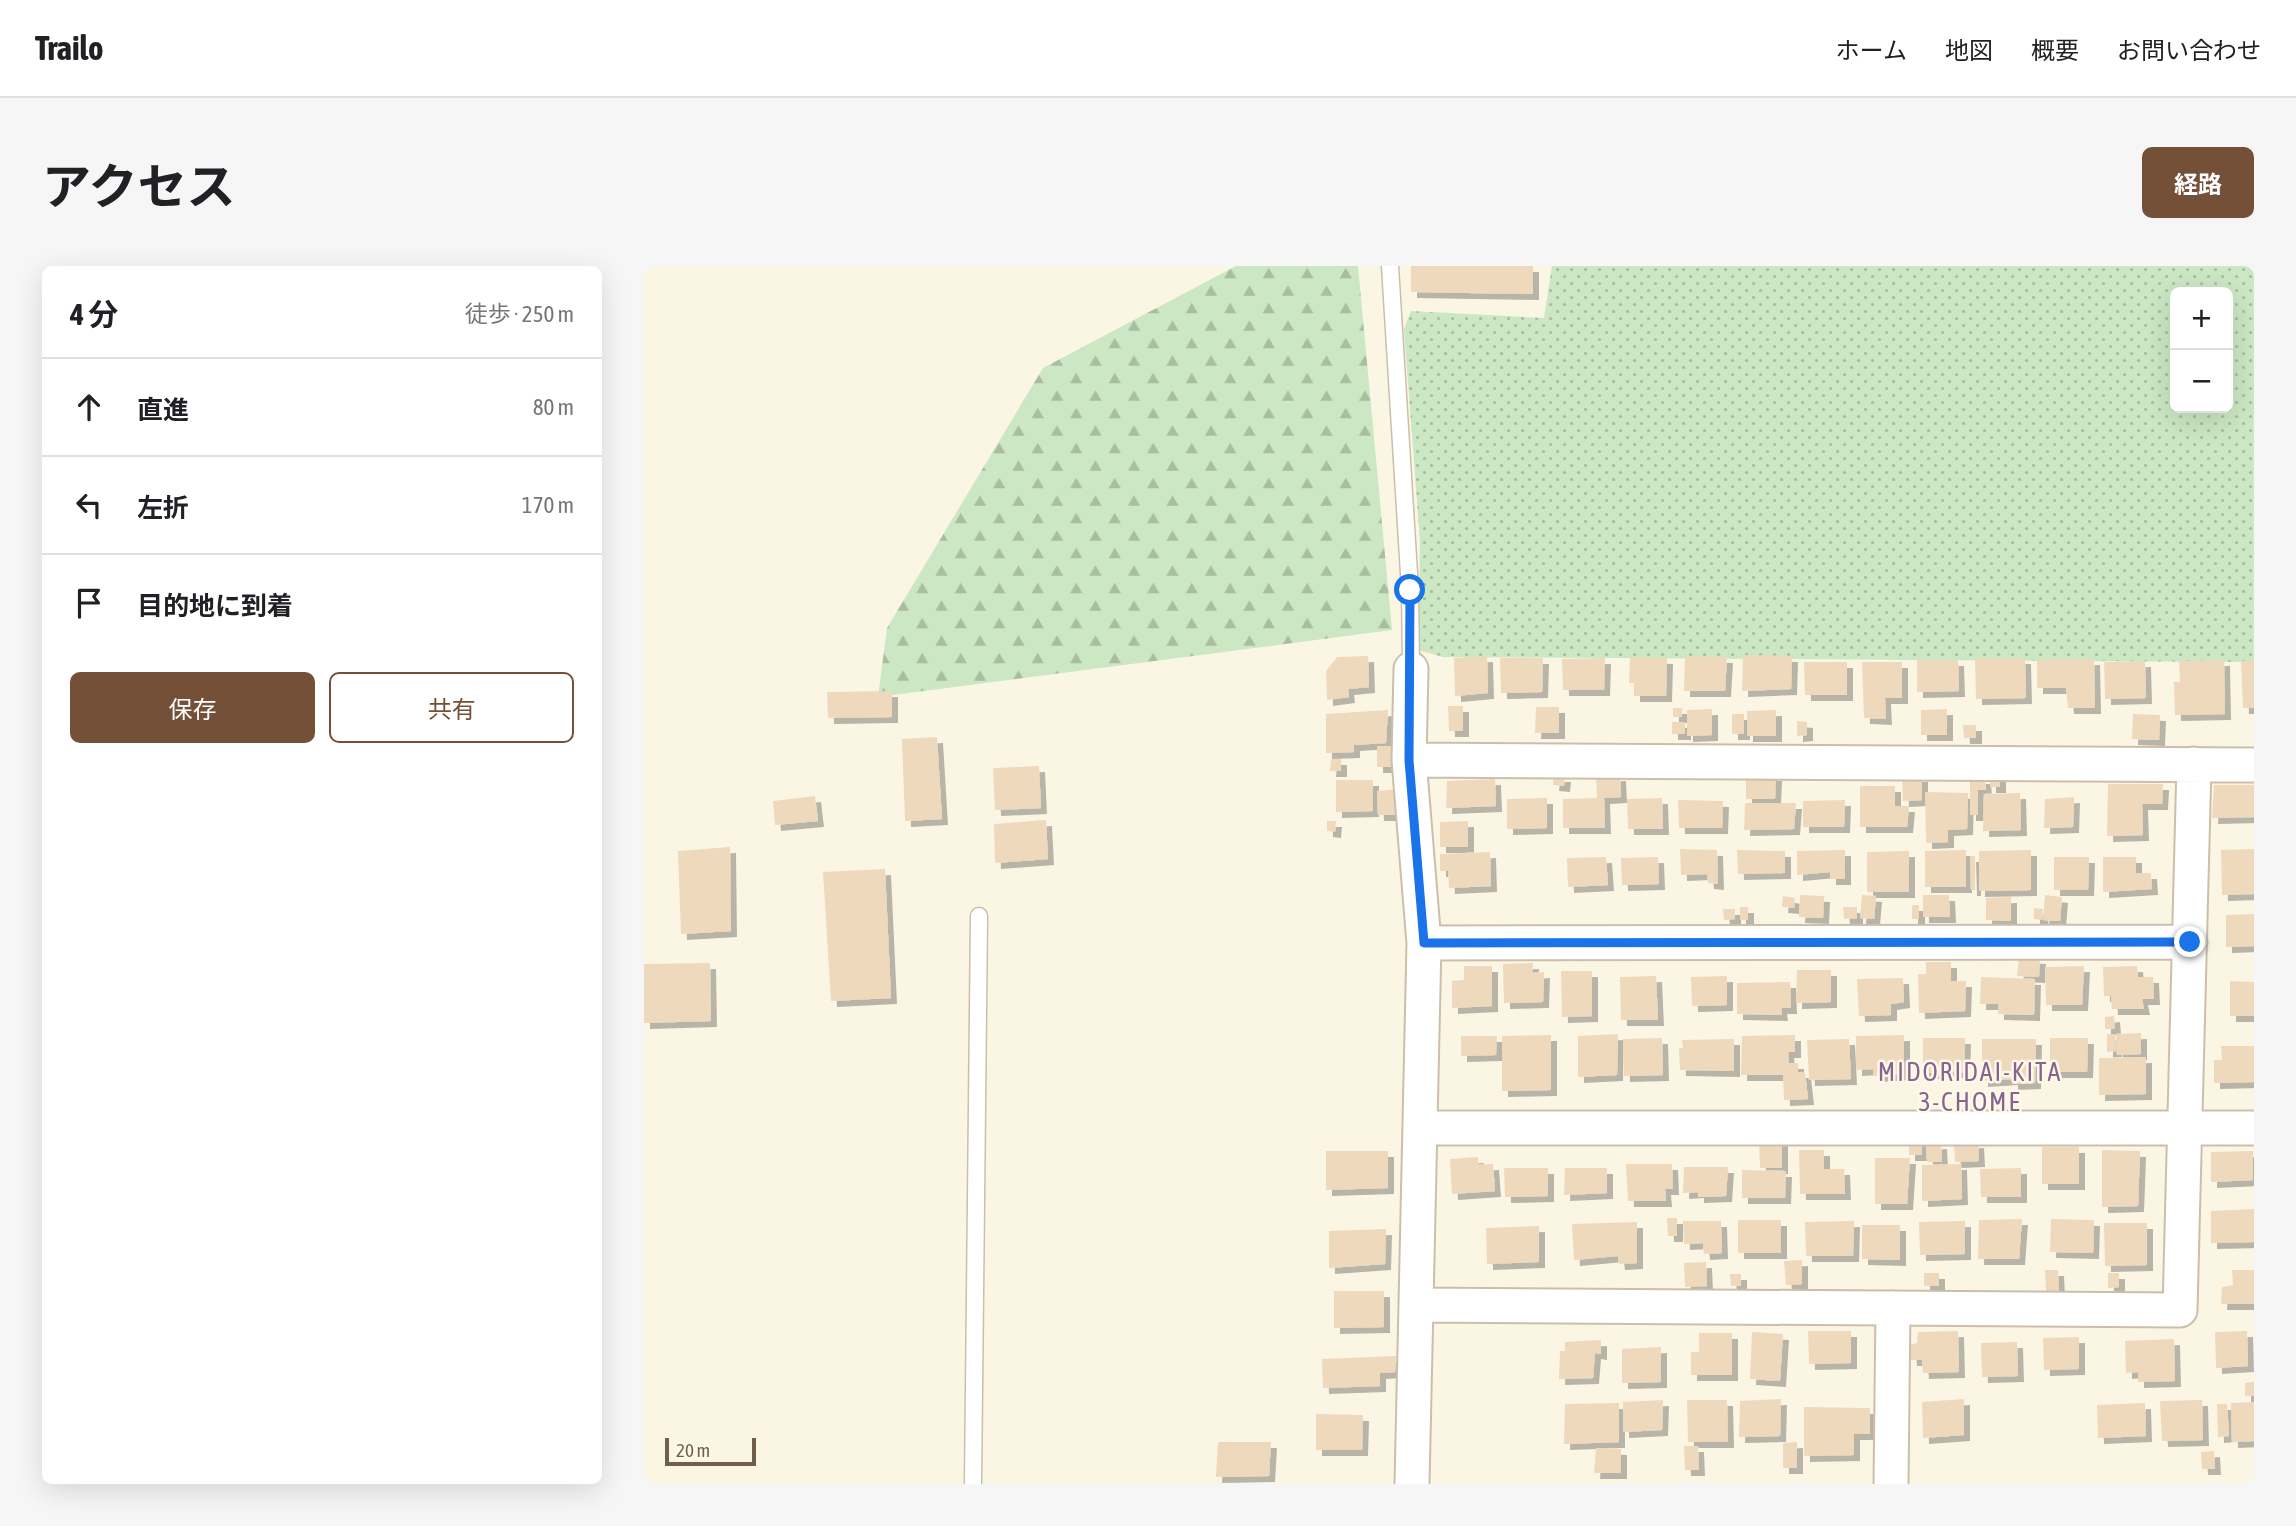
<!DOCTYPE html>
<html lang="ja">
<head>
<meta charset="utf-8">
<style>
	:root { --surface:#fff; --page:#f6f6f6; --text:#202124; --muted:#757577; --line:#e0e0e0; --accent:#755038 }
	body { margin:0; font-family:"Asap Condensed","Noto Sans JP",sans-serif; background:var(--page); color:var(--text) }
	.controls { position:absolute; right:21px; top:21px; display:grid; overflow:hidden; border-radius:10px; box-shadow:0 7px 28px #0002 }
	.controls button { width:63px; height:63px; display:grid; place-items:center; padding:0; border:0; border-bottom:2px solid var(--line); background:var(--surface); color:var(--text); font:35px sans-serif }
	.scale { position:absolute; left:21px; bottom:18px; width:91px; box-sizing:border-box; padding-left:7px; border:4px solid #715f4b; border-top:0; font-size:19px; line-height:24px; white-space:nowrap; color:#715f4b; -webkit-text-stroke:5px #fef9e9; paint-order:stroke }
	.stop { position:absolute; width:21px; height:21px; margin:-16px; border:5px solid #1a73e8; border-radius:50%; background:#fff }
	.stop.end { background:#1a73e8; border-color:#fff; box-shadow:0 2px 7px #0008 }
	.list { margin:0; padding:0; list-style:none }
	h2 { display:flex; justify-content:space-between; align-items:center; height:91px; margin:0; padding:0 28px; font-size:30px }
	h2 small { font-size:23px; font-weight:400; color:var(--muted) }
	.list li { display:grid; grid-template-columns:46px 1fr auto; gap:21px; align-items:center; box-sizing:border-box; height:98px; padding:0 28px; border-top:2px solid var(--line) }
	.list b { display:block; font-size:26px; white-space:nowrap }
	.list em { font-size:23px; font-style:normal; color:var(--muted) }
	.actions { display:flex; gap:14px; padding:21px 28px }
	.actions a { flex:1; padding:16px 0; border:2px solid var(--accent); border-radius:10px; text-align:center; font-size:24px; color:var(--accent) }
	.actions .main { background:var(--accent); color:#fff }
	.icon { flex:none; width:38px; height:38px; fill:none; stroke:currentColor; stroke-width:2; stroke-linecap:round; stroke-linejoin:round }
	.map { position:relative; flex:none; width:1610px; height:1218px; overflow:hidden; border-radius:10px }
	header { display:flex; align-items:center; gap:42px; box-sizing:border-box; height:98px; padding:0 35px; background:var(--surface); border-bottom:2px solid var(--line) }
	header strong { font-size:33px }
	nav { display:flex; gap:38px; margin-inline-start:auto; font-size:24px }
	.intro { display:flex; align-items:center; justify-content:space-between; box-sizing:border-box; height:168px; padding:0 42px }
	h1 { margin:0; font-size:49px }
	.button { padding:18px 32px; border-radius:10px; background:var(--accent); color:#fff; font-size:24px; font-weight:700 }
	main { display:flex; gap:42px; padding:0 42px }
	aside { flex:1; background:var(--surface); border-radius:10px; box-shadow:0 7px 28px #0002 }
	.map>svg:first-child { display:block }
</style>
</head>
<body>
<header>
<strong>Trailo</strong>
<nav><a>ホーム</a><a>地図</a><a>概要</a><a>お問い合わせ</a></nav>
</header>
<div class="intro"><h1>アクセス</h1><a class="button">経路</a></div>
<main>
<aside>
<h2>4 分<small>徒歩 · 250 m</small></h2>
<ul class="list">
<li><svg class="icon" aria-label="ahead" viewBox="0 0 24 24"><path d="M12 20V5M6 11l6-6 6 6"/></svg><div><b>直進</b></div><em>80 m</em></li>
<li><svg class="icon" aria-label="left" viewBox="0 0 24 24"><path d="M17 20v-9H6M10 6l-5 5 5 5"/></svg><div><b>左折</b></div><em>170 m</em></li>
<li><svg class="icon" aria-label="arrive" viewBox="0 0 24 24"><path d="M6 21V4h12l-3 4 3 4H6"/></svg><div><b>目的地に到着</b></div></li>
</ul>
<div class="actions"><a class="main">保存</a><a>共有</a></div>
</aside>
<div class="map">
<svg width="1610" height="1218" viewBox="0 0 1610 1218">
	<defs>
		<pattern id="grass-dots" width="8" height="8" patternUnits="userSpaceOnUse" patternTransform="scale(1.75)"><rect width="8" height="8" fill="#cbe7c3"/><path d="M2 2h.1M6 6h.1" fill="none" stroke="#a9bea0" stroke-width="1.8" stroke-linecap="round"/></pattern>
		<pattern id="forest-firs" width="22" height="20" patternUnits="userSpaceOnUse" patternTransform="scale(1.75)"><rect width="22" height="20" fill="#cbe7c3"/><path d="M5 1l3.5 6h-7zM16 11l3.5 6h-7z" fill="#a9bea0"/></pattern>
		<filter id="shadow"><feDropShadow dx="6" dy="6" stdDeviation="0" flood-color="#0004"/></filter>
	</defs>
	<rect width="100%" height="100%" fill="#fbf6e4"/>
	<!-- grass -->
	<path fill="url(#grass-dots)" fill-rule="evenodd" d="M908 0H1610V396L799 391 774 384 776 276 760 63 767 45 900 52ZM1531 26H1584V142H1531Z"/>
	<!-- forest -->
	<path fill="url(#forest-firs)" d="M592 0H714L748 364 234 431 243 362 399 102Z"/>
	<!-- building -->
	<path fill="#eed9bd" filter="url(#shadow)" d="M767 0H889V28L767 26Z
		M1099 389 1148 390 1147 423 1098 425Z
		M724 390 725 421 704 423 705 431 683 434 682 405 693 391Z
		M843 390 844 427 811 430 810 392Z
		M1041 390 1083 391 1081 425H1040Z
		M986 391 1023 392 1022 430H990V417H985Z
		M856 392H899L898 426 857 427Z
		M961 392 960 424H919L918 393Z
		M1331 392H1381L1382 432 1332 433Z
		M1450 393 1451 442H1424L1422 422H1393V394Z
		M1273 394H1314L1315 425 1273 426Z
		M1580 394 1581 448 1531 449 1530 416H1536L1535 395Z
		M1501 395 1502 432 1461 433 1460 396Z
		M1597 395H1610V442H1599Z
		M1160 396H1203V429H1161Z
		M1218 396H1258V432H1241L1242 453 1220 452Z
		M248 425V451L184 452 183 426Z
		M804 440H819V465H805Z
		M892 441H915V467H891Z
		M1029 442H1038V451H1029Z
		M1068 443V469L1043 470V444Z
		M1303 443V469H1277V444Z
		M744 444 742 477 710 479V486L682 487V448Z
		M1132 444V470H1103V445Z
		M1088 448H1100V468H1088Z
		M1489 448 1516 449 1515 474 1488 473Z
		M1153 455 1163 456V469L1153 470Z
		M1028 456H1041V468H1028Z
		M1319 459H1332V472H1320Z
		M293 471 298 553 261 555 258 473Z
		M733 480H757V501H733Z
		M687 493H697V505H686Z
		M395 500 397 542 351 544 349 502Z
		M1102 508 1132 509 1131 533H1102Z
		M976 509 977 531 960 532 961 562H919V533L953 532 952 510Z
		M1346 509H1356V521H1346Z
		M910 510H921L920 520 909 519Z
		M1258 510H1278V534L1259 535Z
		M1326 512H1341L1342 524H1334V549H1326Z
		M851 513 852 540 802 542 803 515Z
		M692 514H729V545L692 546Z
		M1464 518H1519L1518 538H1498L1499 569 1463 570Z
		M1570 519H1610V551L1568 552Z
		M1216 520H1251V540H1265L1263 561H1216Z
		M757 523 758 549H734L733 525Z
		M1281 526 1324 527 1323 563 1304 564V576L1282 577Z
		M1376 527 1377 564 1339 565 1340 528Z
		M171 530 174 555 131 559 129 535Z
		M1430 531 1429 561 1400 562 1401 533Z
		M903 532V562L863 563V533Z
		M1018 532 1019 563H984L983 533Z
		M1034 534 1079 535 1078 562H1035Z
		M1201 534 1200 561H1159V535Z
		M1101 537H1152L1150 563 1100 564Z
		M402 554 404 593 351 597 350 558Z
		M683 555H692L691 566 683 565Z
		M824 555V581H796V556Z
		M86 581 87 665 37 668 34 585Z
		M1036 583 1073 584 1074 618 1064 617 1063 608 1037 609Z
		M1610 583V628L1578 629 1577 584Z
		M1093 584 1141 585V607L1094 608Z
		M1201 584V613H1186V606L1153 609V585Z
		M1322 584V621H1281V585Z
		M1387 584V624L1335 625V585Z
		M1265 585V626H1223V586Z
		M846 586 847 620 805 622 804 605H796V588Z
		M1326 590H1331V624H1327Z
		M962 591 964 619 924 621 923 592Z
		M1014 591 1015 618 978 619 977 592Z
		M1410 591H1445L1444 624H1410Z
		M1459 591H1492V607H1507L1508 623 1459 626Z
		M241 603 247 732 187 735 179 606Z
		M1156 629 1180 630 1179 652 1155 651Z
		M1218 629 1232 630 1230 653 1216 652Z
		M1279 629H1305L1306 651H1279Z
		M1401 629 1418 631 1416 655 1399 654Z
		M1139 630 1151 632 1150 642 1138 641Z
		M1367 631V655L1342 654V632Z
		M1268 639H1275V653H1268Z
		M1096 641H1104V654H1096Z
		M1199 641H1213V652L1200 653Z
		M1390 642 1399 643 1398 654 1390 653Z
		M1079 643H1091V653L1080 654Z
		M1610 648V680L1582 681V649Z
		M1375 691 1396 692 1395 711 1373 710Z
		M1282 696H1307V715H1322L1321 745 1275 747 1274 708H1282Z
		M66 697 67 755 0 757V698Z
		M889 697 888 707 900 706 899 736 860 737 859 698Z
		M820 700H848V740L808 742V715L820 714Z
		M1440 700 1438 739H1402L1401 701Z
		M1493 700 1494 711H1509L1510 733H1498L1500 743H1468L1467 730H1460L1459 701Z
		M1153 704H1187V736L1152 737Z
		M917 705H948V750L918 751Z
		M1012 710 1014 754H977L976 711Z
		M1083 710V739L1048 740 1047 711Z
		M1337 711 1391 713 1390 749 1354 748V738H1336Z
		M1259 712 1260 736 1247 738V749L1215 750 1213 713Z
		M1586 715 1610 716V750H1586Z
		M1146 716 1147 742H1137L1138 749 1093 748V717Z
		M1470 750 1471 763H1461V751Z
		M1497 767V788L1473 789 1472 768Z
		M974 768 973 809 934 811V770Z
		M1463 768H1471L1472 785 1463 786Z
		M907 769V824L858 825V770Z
		M1151 769V786H1144L1145 797H1154V806H1161L1164 833 1140 834 1139 809H1097L1098 770Z
		M1260 769V808L1229 810V803L1212 804V770Z
		M817 770H853L852 789 817 790Z
		M1018 772 1019 809 980 810 979 773Z
		M1279 772H1321L1320 806 1279 807Z
		M1406 772H1444L1443 806H1406Z
		M1090 773V805L1036 804 1035 782H1039L1038 774Z
		M1205 773 1207 813 1165 814 1163 774Z
		M1338 773H1392L1391 817 1368 818V813L1338 815Z
		M1577 780H1610V816L1570 817V794H1578Z
		M1502 791V828L1455 829V792Z
		M1115 873H1138V902H1116Z
		M1265 874H1277L1278 889H1265Z
		M1334 876 1335 895 1311 896 1310 877Z
		M1297 877 1298 896H1283L1282 878Z
		M1398 881H1435V918H1398Z
		M1155 884H1180V903H1200L1201 928H1156Z
		M1458 884 1496 885 1494 940 1458 941Z
		M682 885H744V922L682 924Z
		M1609 885V914L1567 916V886Z
		M834 891V899L849 898 851 925 808 928 806 893Z
		M1231 892H1266L1263 938H1231Z
		M982 898H1028L1029 923H1021L1022 935H984Z
		M1317 898 1318 933 1278 935V899Z
		M1040 901H1084L1082 930 1054 931V926L1039 927Z
		M860 902H904V930L861 931Z
		M921 902H963V927L920 929Z
		M1377 902V931H1337L1336 903Z
		M1098 904 1142 905 1141 932H1098Z
		M1610 943V976L1567 977V945Z
		M1023 952H1033V970H1024Z
		M1378 953 1375 993H1334L1335 954Z
		M1407 953 1450 954 1449 987 1406 986Z
		M1094 954H1137V987H1094Z
		M1039 955H1077L1078 987 1060 988 1059 977 1040 978Z
		M1210 955 1209 990H1162L1161 956Z
		M1321 955V988L1276 989 1275 956Z
		M993 956V997L975 998 974 990 930 994 928 958Z
		M1460 957H1503V999L1461 1000Z
		M1218 959H1256V994L1218 993Z
		M895 960V996L843 998 842 962Z
		M742 963 741 998 685 1002V965Z
		M1158 994V1018L1142 1019 1140 995Z
		M1062 996 1063 1020 1041 1021 1040 997Z
		M1401 1004H1414L1415 1025H1402Z
		M1588 1004H1610V1038H1577L1578 1021 1589 1019Z
		M1280 1007H1295V1020H1280Z
		M1464 1007H1475V1021L1464 1022Z
		M1086 1008H1097V1020H1087Z
		M690 1025H740V1061L690 1062Z
		M1164 1065H1207V1097L1165 1098Z
		M1314 1065 1315 1106 1279 1107 1278 1094H1267L1266 1079 1273 1077 1274 1066Z
		M1603 1065 1604 1100 1572 1102 1571 1066Z
		M1108 1066 1139 1068 1136 1115 1106 1113Z
		M1055 1067H1088V1109H1047V1086H1055Z
		M1435 1071V1103L1400 1104 1399 1072Z
		M1530 1073 1531 1115 1494 1116V1106L1482 1107 1481 1075Z
		M957 1074V1088L951 1087 949 1112 915 1113 916 1085H921V1076Z
		M1373 1076 1374 1110 1338 1111 1337 1077Z
		M1017 1081V1116L978 1117V1083Z
		M752 1090 751 1106 736 1107V1120L679 1122 678 1093Z
		M1610 1116V1130H1601V1117Z
		M1137 1133 1136 1170 1095 1171 1096 1135Z
		M1320 1133V1169L1279 1172 1278 1136Z
		M1019 1134 1018 1164 979 1166V1136Z
		M1043 1134H1083L1084 1176H1044Z
		M1558 1134 1559 1174 1518 1175 1516 1135Z
		M1610 1136V1175L1588 1176 1587 1137Z
		M975 1137V1176L920 1178 921 1138Z
		M1501 1137 1502 1170 1454 1172 1453 1139Z
		M1573 1138H1583L1585 1170 1574 1171Z
		M1160 1141 1226 1142V1168H1210V1189L1160 1190Z
		M672 1148 719 1149 718 1184H672Z
		M574 1176H627L625 1210 572 1211Z
		M1153 1176V1202H1139V1177Z
		M1040 1180H1054L1055 1204H1041Z
		M952 1182 977 1183V1207H950Z
		M1570 1185 1571 1203H1558L1557 1186Z"/>
	<g fill="none" stroke-linecap="round" stroke-linejoin="round">
		<defs>
			<path id="lane" d="M746 0 766 324 767 403
				M329 1218 335 650"/>
			<path id="street" d="M767 403 765 494 780 677 768 1218
				M765 494 1610 499
				M780 677 1546 676
				M776 862H1610
				M772 1039 1536 1044 1550 498
				M1247 1218 1249 1042"/>
		</defs>
		<!-- lane casing -->
		<use href="#lane" stroke="#cbbfab" stroke-width="19"/>
		<!-- street casing -->
		<use href="#street" stroke="#cbbfab" stroke-width="37"/>
		<!-- lane -->
		<use href="#lane" stroke="#fff" stroke-width="16"/>
		<!-- street -->
		<use href="#street" stroke="#fff" stroke-width="33"/>
	</g>
	<g fill="none" stroke-linecap="round" stroke-linejoin="round">
		<!-- route -->
		<path stroke="#1a73e8" stroke-width="9" d="M766 324 765 494 780 677 1546 676"/>
	</g>
	<g text-anchor="middle" stroke-width="5" stroke-linejoin="round" paint-order="stroke">
		<!-- neighbourhood labels -->
		<g font-size="26" letter-spacing="2" fill="#87638d" stroke="#fef9e9">
			<text x="1326" y="815">MIDORIDAI-KITA<tspan x="1326" dy="30">3-CHOME</tspan></text>
		</g>
	</g>
</svg>
<div class="controls">
<button>+</button>
<button>−</button>
</div>
<div class="scale">20 m</div>
<div class="stop" style="left:766px;top:324px"></div>
<div class="stop end" style="left:1546px;top:676px"></div>
</div>
</main>
</body>
</html>
